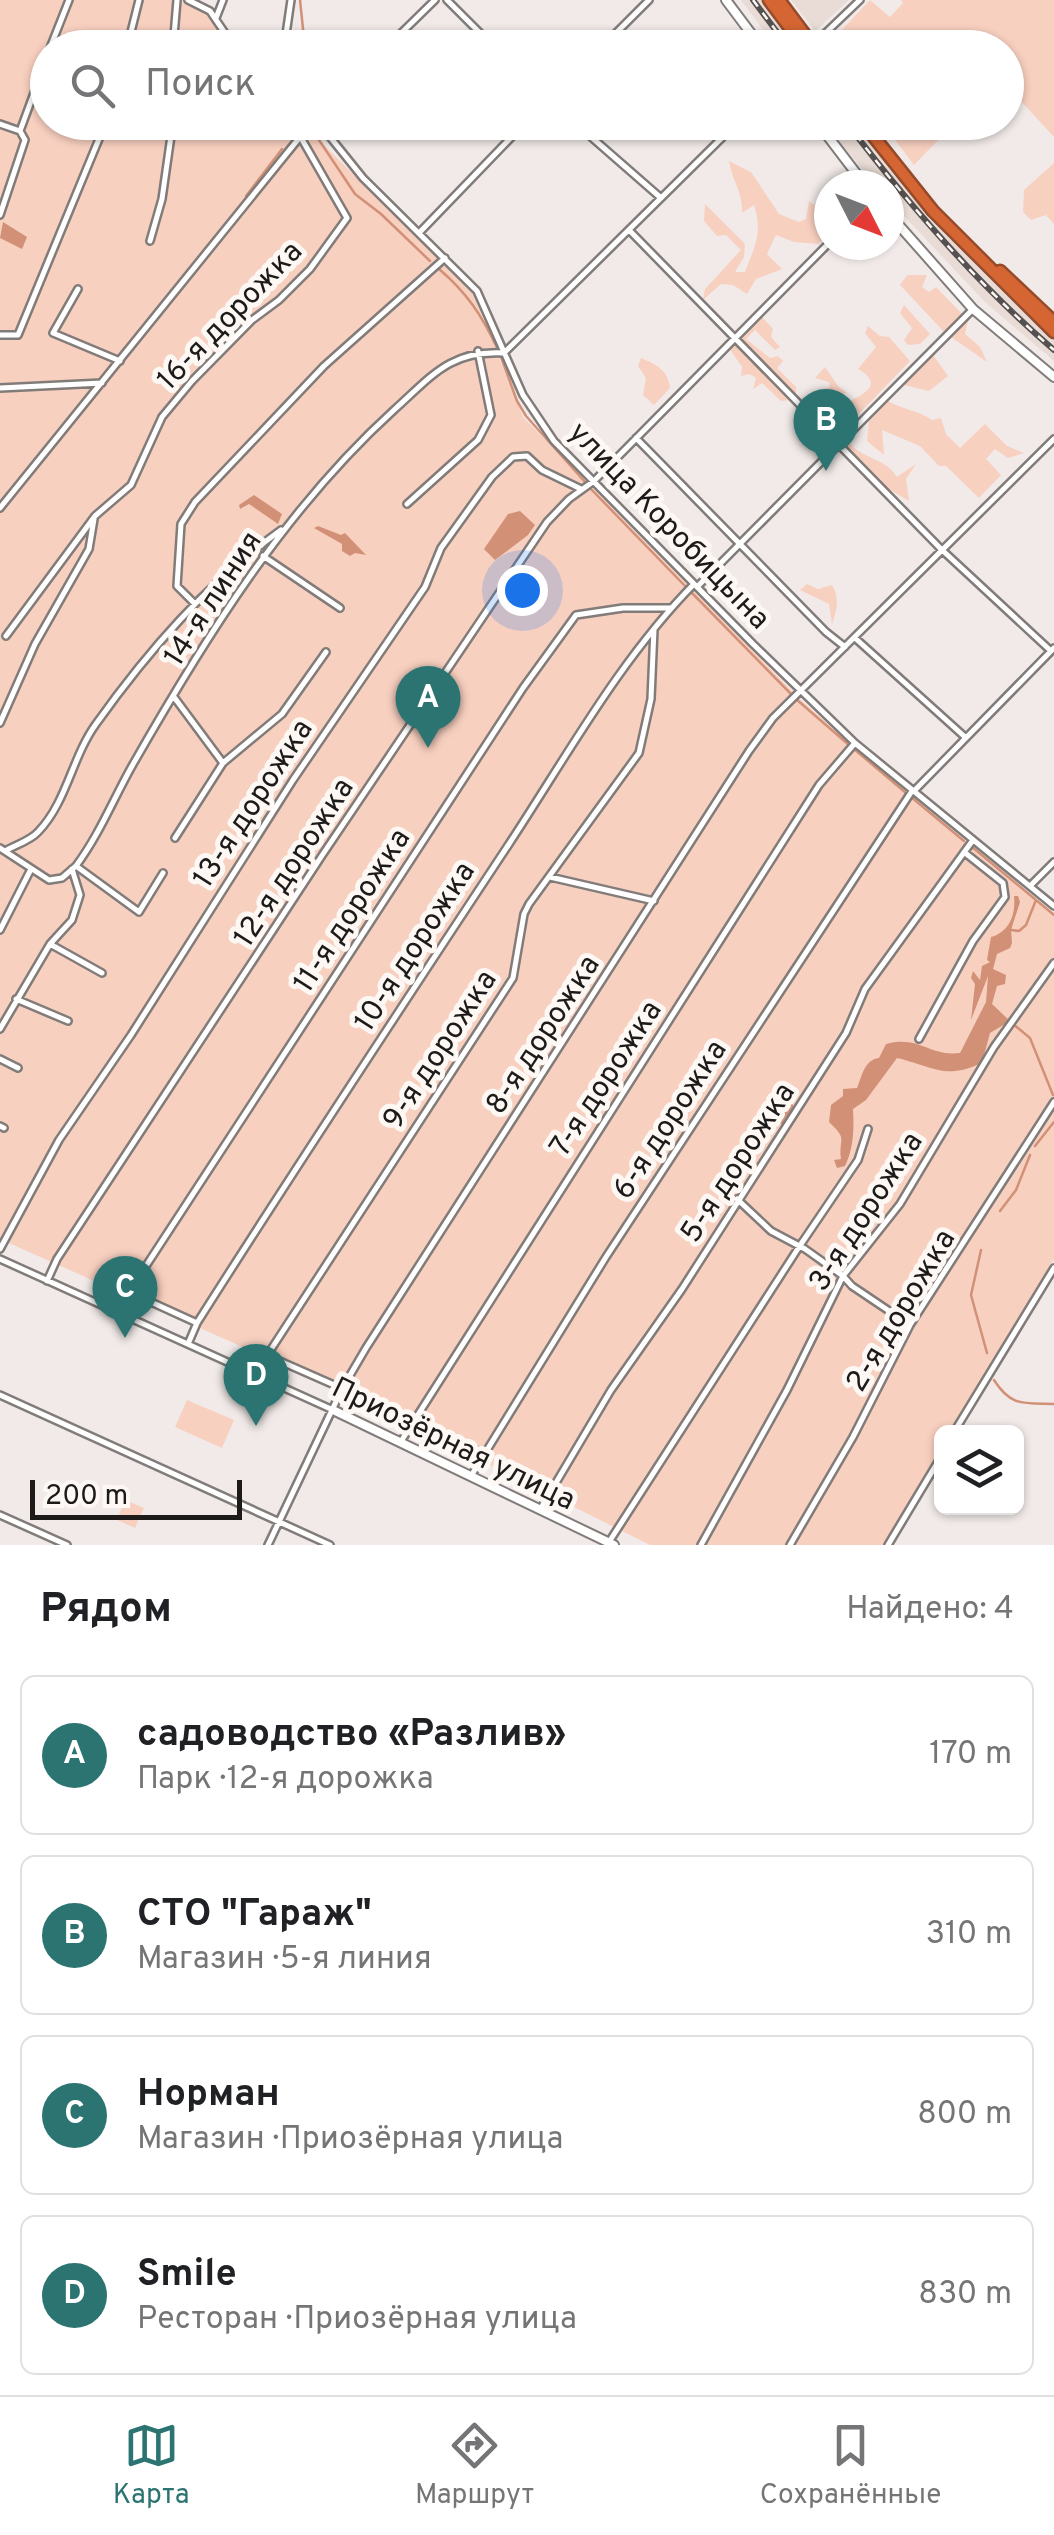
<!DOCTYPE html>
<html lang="ru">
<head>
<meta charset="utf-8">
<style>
	:root { --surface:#fff; --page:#f6f6f6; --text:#202124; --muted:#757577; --line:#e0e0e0; --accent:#2b7472 }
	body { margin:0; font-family:Overpass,sans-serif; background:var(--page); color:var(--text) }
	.controls { position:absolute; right:30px; bottom:30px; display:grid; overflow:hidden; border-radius:15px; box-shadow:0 2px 8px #0004 }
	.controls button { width:90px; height:90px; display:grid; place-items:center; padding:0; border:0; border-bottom:2px solid var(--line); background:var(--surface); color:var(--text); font:50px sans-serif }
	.compass { position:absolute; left:814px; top:170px; width:90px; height:90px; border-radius:50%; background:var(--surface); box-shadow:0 2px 8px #0004; rotate:132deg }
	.scale { position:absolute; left:30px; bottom:25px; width:212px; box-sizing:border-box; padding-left:10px; border:5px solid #1d1b1a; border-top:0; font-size:28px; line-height:35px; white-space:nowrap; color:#1d1b1a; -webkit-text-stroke:8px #fef8f5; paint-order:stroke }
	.you { position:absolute; left:522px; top:590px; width:35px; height:35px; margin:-25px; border:8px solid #fff; border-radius:50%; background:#1a73e8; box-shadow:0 0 0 15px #1a73e833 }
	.badge { display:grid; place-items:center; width:65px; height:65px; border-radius:50%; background:var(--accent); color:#fff; font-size:32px; font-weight:700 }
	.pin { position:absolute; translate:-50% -82px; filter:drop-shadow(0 2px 5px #0008) }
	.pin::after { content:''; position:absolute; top:52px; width:35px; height:30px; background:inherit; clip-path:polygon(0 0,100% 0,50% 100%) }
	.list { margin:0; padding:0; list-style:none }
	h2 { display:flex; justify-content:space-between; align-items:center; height:130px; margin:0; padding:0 40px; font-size:42px }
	h2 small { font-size:32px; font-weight:400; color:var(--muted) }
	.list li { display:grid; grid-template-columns:65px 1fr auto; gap:30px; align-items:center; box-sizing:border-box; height:160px; margin:0 20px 20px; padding:0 20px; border:2px solid var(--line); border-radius:15px }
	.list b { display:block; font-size:38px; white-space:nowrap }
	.list p { margin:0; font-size:32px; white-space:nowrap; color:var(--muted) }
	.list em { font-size:32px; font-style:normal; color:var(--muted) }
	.icon { flex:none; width:55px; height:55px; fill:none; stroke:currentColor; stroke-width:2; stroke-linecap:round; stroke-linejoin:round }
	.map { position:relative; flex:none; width:1054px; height:1545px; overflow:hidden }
	.search { position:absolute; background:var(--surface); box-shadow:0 2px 8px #0004; left:30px; right:30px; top:30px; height:110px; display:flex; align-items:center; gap:25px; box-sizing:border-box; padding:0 35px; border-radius:55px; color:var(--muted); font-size:38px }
	.sheet { height:850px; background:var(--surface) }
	nav { display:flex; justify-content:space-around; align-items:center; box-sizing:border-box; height:140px; border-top:2px solid var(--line); background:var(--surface); font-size:28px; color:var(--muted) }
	nav a { display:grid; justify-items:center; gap:5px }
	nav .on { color:var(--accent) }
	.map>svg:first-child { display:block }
</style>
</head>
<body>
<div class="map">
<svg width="1054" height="1545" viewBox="0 0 1054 1545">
	<rect width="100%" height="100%" fill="#f1eae8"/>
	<!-- built -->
	<path fill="#e9dbd5" d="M741 0H766L801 47H776Z
		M791 0H849L815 31Z
		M824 123H858L958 245 1054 338V361L985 302 889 200V185H875Z"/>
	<!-- green -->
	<path fill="#f8d0c0" d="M0 0H185L210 15 231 47 48 48V122L288 123 285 132 294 138 306 127 473 294 523 417 801 700 909 797 1054 916V1259L951 1432H942L941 1449 884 1545H650L350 1395 0 1239Z
		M870 0 890 17 903 3 901 0H1054V137L1007 86 1006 48 839 47 834 38Z
		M882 123H955L914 165Z
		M729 161 751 172 779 214 799 222 806 219 809 201 820 209 822 223 829 229V234L818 244 794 242 776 235 767 254 782 269 756 279 747 294 733 285 721 284 703 300 705 289 741 250 726 235 717 236 704 221 705 204 745 244 744 257 735 272H745C755 245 763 234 754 205L742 213C743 192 732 181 729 161Z
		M1054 163V224L1046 215 1031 220 1023 212 1024 190Z
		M907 275H927L922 287 929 292 936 287 962 314 945 333 900 285Z
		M904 305 930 334 920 344 908 345 904 340 912 328 900 313Z
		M761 316 773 329 771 337 780 347 775 350 755 330 746 339 770 358 778 356 783 361 777 368 796 387V396L738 340Z
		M968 320 965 334 980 347 987 362 951 337Z
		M868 326 880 336 889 337 910 361 854 419 840 405 829 417 840 429 833 434 804 405 821 390 830 387 829 382 815 378 825 367 838 386 847 393 826 397 830 412C842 401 895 390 858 369L876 347 865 333Z
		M734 343 792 400 781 401 762 383 753 389 756 378 749 374 741 376 742 367 729 348Z
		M933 355 948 376 929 391 904 385Z
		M641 358C657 365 668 370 670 388L654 405 643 395 646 378 638 366Z
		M888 401C903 410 918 410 932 420L941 418 946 434 960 448 985 424 1007 446 1024 453 1008 458 995 449 986 459 1001 475 979 498 946 466H939L920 446 882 430 884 455 867 441 869 421Z
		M848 441C862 460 885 457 897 477L916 464 906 479 909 501 887 488 846 445Z
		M807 584 818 589 832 585C840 598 837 610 832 624L829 604 800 590Z
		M187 1400 234 1420 222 1448 175 1427Z
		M125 1500 144 1508 135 1528 117 1520Z"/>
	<!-- water -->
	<path fill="#d29076" d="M3 222 27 237 22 249 0 238Z
		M254 495 282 514 278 524 249 504 240 509 239 505Z
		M520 511 535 525 528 535 495 560 484 549 508 514Z
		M318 526 341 535 345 533 366 555 355 553 350 556 342 551V544L314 528Z
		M1014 896H1018L1020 902 1011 930 1012 943 1010 948 997 954 993 969 1006 975 1005 984 997 986 992 1004 1010 1021 990 1033 982 1063C944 1080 935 1067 897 1058L866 1100 853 1109C854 1129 854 1147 845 1166L837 1168 834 1160 841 1159C838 1137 849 1141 829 1122L831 1105 843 1096V1089L857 1088C862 1076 864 1060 879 1058L886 1044C920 1035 929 1057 960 1053L986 1002 988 976 971 1020 975 984 971 978 973 971 980 980 982 966 990 962 987 960 991 937C1009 932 1016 915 1014 896Z
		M783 1088 789 1090V1098L795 1109 783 1126C774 1116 768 1114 769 1099Z"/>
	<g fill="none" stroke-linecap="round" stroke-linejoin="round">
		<!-- stream -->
		<path stroke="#d29076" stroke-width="2.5" d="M300 0 305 48
			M307 122 355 194 381 214 430 261
			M246 196 282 149
			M439 269C466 292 482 315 497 348
			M501 357 517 401 526 416 585 482
			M590 488 686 587
			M691 592 791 694
			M796 699 849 745
			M854 749 906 793
			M911 797 964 841
			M972 847 1036 900 1026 925 1019 931 1011 930
			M1036 900 1054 915
			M1013 1024 1030 1038 1053 1095
			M1035 1146 1054 1122
			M1000 1211 1016 1190 1030 1155
			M981 1250 971 1295 987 1353
			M994 1380C1011 1407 1024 1403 1054 1404"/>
		<defs>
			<path id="street" d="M188 0 210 11 235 48
				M447 0 495 48
				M216 18 223 0
				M813 45 860 0
				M50 48 69 0
				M127 48 139 0
				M173 48 177 0
				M284 48 291 0
				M386 48 435 0
				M601 48 649 0
				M318 122 363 178 477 291 523 395 554 441 753 644 855 743 1054 906
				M574 122 661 198
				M0 124 20 131
				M0 215 25 140 20 131 48 55
				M630 231 941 549 1051 651
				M420 232 526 122
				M150 241 162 199 173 122
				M78 289 53 333 120 361
				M0 335H18L106 122
				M0 388 102 383
				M636 438 826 632 845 647
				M407 504 478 440 491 415 478 351
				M0 508 300 137
				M263 556 340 608
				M697 587 973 309
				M195 604 177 586 181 524 195 502 324 366 445 258
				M6 636 95 516 131 485 162 417 192 381 252 320 279 300 310 269 347 218 296 129 305 122
				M855 638 965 737
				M174 697 223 763
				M0 723 35 644 89 549 94 519
				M914 791 1054 648
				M175 838 223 763 282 714 326 652
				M0 848 49 880 62 878 76 866C99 835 113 800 132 766 205 638 284 510 394 410 432 376 450 350 504 353L738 122
				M5 851C15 845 30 841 38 832 67 802 72 757 96 724 148 651 207 583 281 530
				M76 866 139 912 163 873
				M550 877 654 901
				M1031 885 1054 862
				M0 930 30 871
				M50 944 102 973
				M16 999 68 1021
				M0 1029 50 944 72 920 80 895 72 869
				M919 1039 973 941 1005 897 1003 883 964 852
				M0 1059 18 1068
				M0 1126 4 1128
				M737 1199 771 1231 805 1249 843 1276 852 1286 910 1325
				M0 1249 59 1140 131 1035 293 780 425 587 441 548 492 477 513 457 527 456 542 470 581 489
				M0 1259 333 1410
				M47 1281 57 1259 323 854 547 522 569 499 594 481 829 243
				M129 1292 197 1323
				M120 1314 129 1292 523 688 576 615 623 608H670
				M188 1344 197 1323C299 1162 404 1003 509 844 567 756 620 659 694 584
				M266 1355 341 1388
				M255 1374 513 978 524 914 529 904 639 753 651 699 654 629
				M0 1395 330 1545
				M414 1421 482 1453
				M954 1432 1054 1268
				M400 1443 819 785 855 743
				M471 1476 606 1257 912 791
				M541 1508 611 1390 682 1289 846 1033 865 989 973 840
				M0 1515 67 1545
				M609 1542 799 1247 858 1160 868 1129
				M268 1545 342 1389 366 1348 749 751 773 718 1054 439
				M701 1545 787 1390 843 1276 900 1204 994 1047 1054 963
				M790 1545 853 1437 910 1325 1054 1102
				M888 1545 942 1455"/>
			<path id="secondary" d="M726 0 762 48
				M817 122 865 185
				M889 214 973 309 1054 377
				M333 1410 614 1545"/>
			<path id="highway" d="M769 0 805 48
				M779 0 815 48
				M862 122 933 211 1054 332
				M1000 271 1054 322"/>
		</defs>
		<!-- street casing -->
		<use href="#street" stroke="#817c79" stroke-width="10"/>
		<!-- secondary casing -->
		<use href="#secondary" stroke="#817c79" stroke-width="12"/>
		<!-- highway casing -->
		<use href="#highway" stroke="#954b2a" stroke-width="15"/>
		<!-- street -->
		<use href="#street" stroke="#fff" stroke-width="5"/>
		<!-- secondary -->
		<use href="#secondary" stroke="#fff" stroke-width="8"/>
		<!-- highway -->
		<use href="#highway" stroke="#d56533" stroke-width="10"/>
		<defs>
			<path id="rail" d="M753 0 789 48
				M846 122C909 205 976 283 1054 350"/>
		</defs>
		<!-- rail casing -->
		<use href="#rail" stroke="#555150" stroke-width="6"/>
		<!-- rail -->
		<use href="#rail" stroke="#fef8f5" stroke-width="2.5" stroke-dasharray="8" stroke-linecap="butt"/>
	</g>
	<g text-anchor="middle" stroke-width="10" stroke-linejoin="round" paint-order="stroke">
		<!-- street labels -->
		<g font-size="30" fill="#1d1b1a" stroke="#fef8f5">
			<text transform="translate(229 315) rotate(-46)" y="10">16-я дорожка</text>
			<text transform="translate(670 525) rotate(46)" y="10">улица Коробицына</text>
			<text transform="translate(212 598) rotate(-57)" y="10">14-я линия</text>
			<text transform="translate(252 803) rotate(-57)" y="10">13-я дорожка</text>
			<text transform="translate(293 862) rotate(-57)" y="10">12-я дорожка</text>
			<text transform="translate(351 910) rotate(-57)" y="10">11-я дорожка</text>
			<text transform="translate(414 946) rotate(-57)" y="10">10-я дорожка</text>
			<text transform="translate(542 1034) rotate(-57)" y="10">8-я дорожка</text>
			<text transform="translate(439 1049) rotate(-57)" y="10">9-я дорожка</text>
			<text transform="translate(605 1078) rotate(-57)" y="10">7-я дорожка</text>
			<text transform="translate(669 1119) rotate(-57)" y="10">6-я дорожка</text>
			<text transform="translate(737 1162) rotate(-57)" y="10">5-я дорожка</text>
			<text transform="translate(865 1211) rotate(-57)" y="10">3-я дорожка</text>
			<text transform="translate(900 1310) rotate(-59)" y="10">2-я дорожка</text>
			<text transform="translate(454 1443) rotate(26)" y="10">Приозёрная улица</text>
		</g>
	</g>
</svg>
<div class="controls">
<button><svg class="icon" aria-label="layers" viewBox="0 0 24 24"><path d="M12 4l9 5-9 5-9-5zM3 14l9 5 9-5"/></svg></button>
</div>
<svg class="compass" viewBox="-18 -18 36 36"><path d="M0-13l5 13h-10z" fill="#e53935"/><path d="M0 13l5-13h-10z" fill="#757577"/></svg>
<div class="scale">200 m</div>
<div class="you"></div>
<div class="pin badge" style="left:428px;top:748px">A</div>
<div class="pin badge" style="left:826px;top:471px">B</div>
<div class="pin badge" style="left:125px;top:1338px">C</div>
<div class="pin badge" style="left:256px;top:1426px">D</div>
<div class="search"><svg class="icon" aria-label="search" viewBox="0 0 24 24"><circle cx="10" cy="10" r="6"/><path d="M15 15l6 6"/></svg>Поиск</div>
</div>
<section class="sheet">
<h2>Рядом<small>Найдено: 4</small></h2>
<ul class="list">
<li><span class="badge">A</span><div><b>садоводство «Разлив»</b><p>Парк · 12-я дорожка</p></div><em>170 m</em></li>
<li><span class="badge">B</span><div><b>СТО &quot;Гараж&quot;</b><p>Магазин · 5-я линия</p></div><em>310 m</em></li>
<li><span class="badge">C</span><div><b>Норман</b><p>Магазин · Приозёрная улица</p></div><em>800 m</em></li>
<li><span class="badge">D</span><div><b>Smile</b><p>Ресторан · Приозёрная улица</p></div><em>830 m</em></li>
</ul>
</section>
<nav>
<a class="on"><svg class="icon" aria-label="map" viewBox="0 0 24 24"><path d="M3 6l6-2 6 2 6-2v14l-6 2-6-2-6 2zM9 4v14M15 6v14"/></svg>Карта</a>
<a><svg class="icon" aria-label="directions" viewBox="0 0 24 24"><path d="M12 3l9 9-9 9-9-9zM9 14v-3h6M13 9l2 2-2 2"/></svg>Маршрут</a>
<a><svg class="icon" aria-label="saved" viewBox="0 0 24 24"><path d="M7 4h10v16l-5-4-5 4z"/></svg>Сохранённые</a>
</nav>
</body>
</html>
